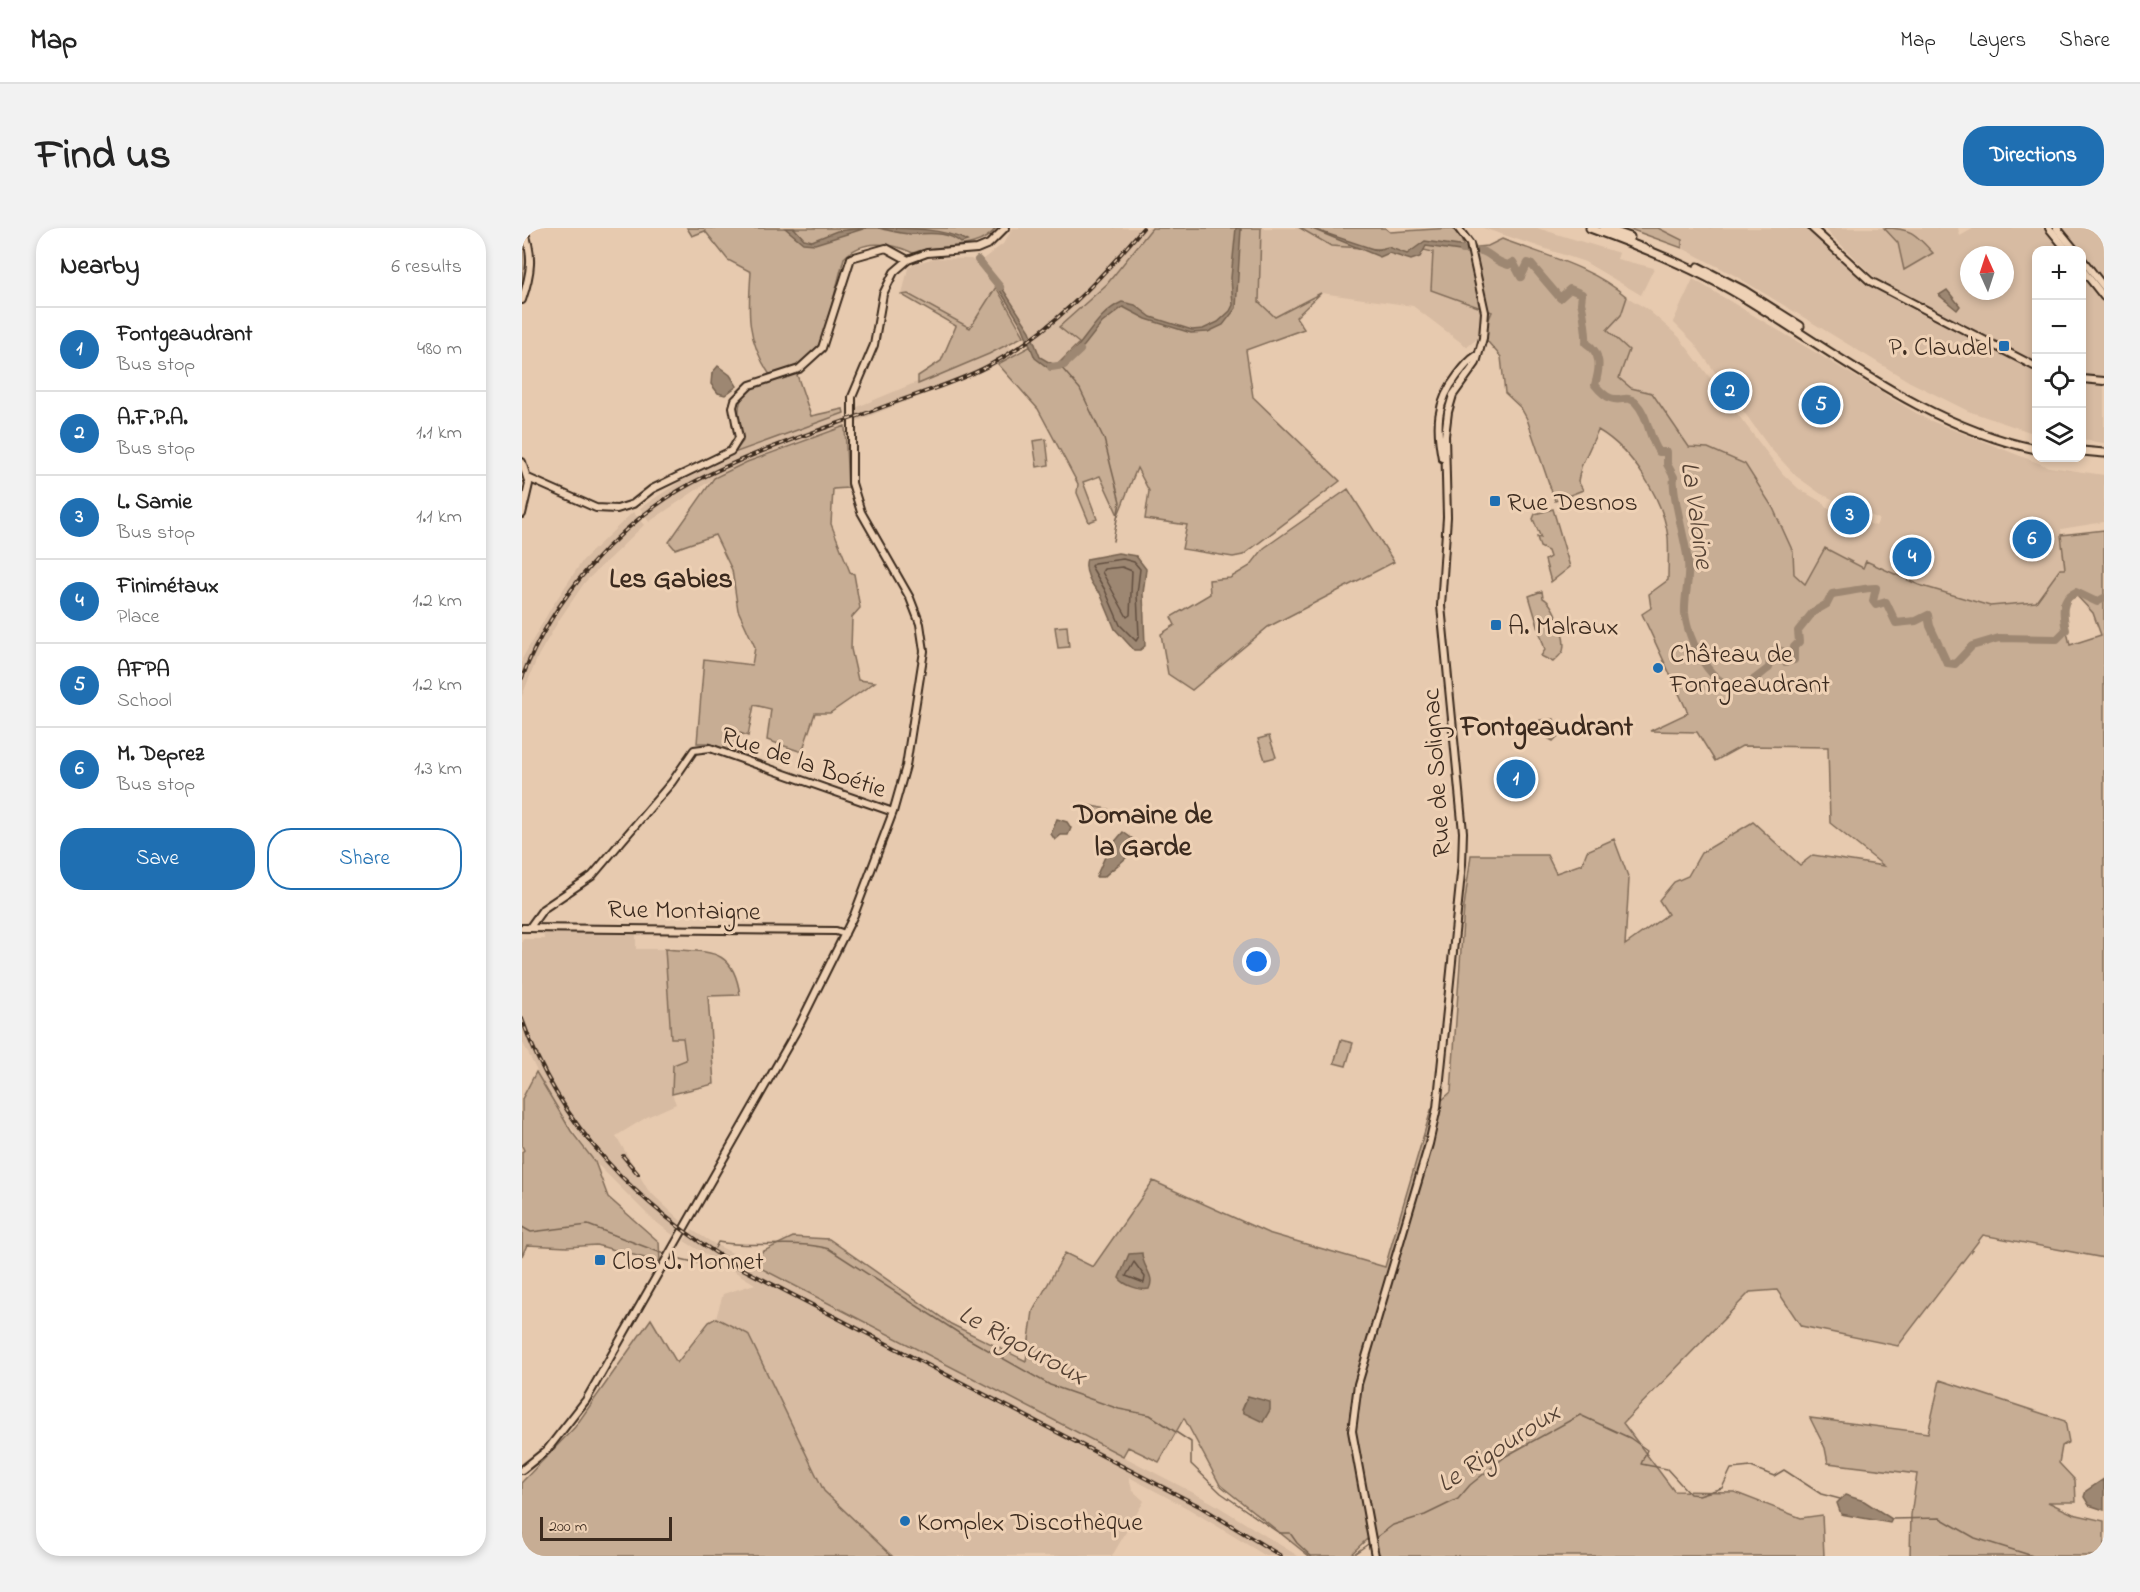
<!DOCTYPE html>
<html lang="en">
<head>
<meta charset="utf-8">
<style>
	:root { --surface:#fff; --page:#f2f2f2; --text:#222; --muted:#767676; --line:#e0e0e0; --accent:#1f6fb2 }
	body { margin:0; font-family:"Indie Flower",sans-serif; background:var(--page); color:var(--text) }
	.controls { position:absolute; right:18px; top:18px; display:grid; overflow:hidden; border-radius:12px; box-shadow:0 3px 9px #0003 }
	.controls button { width:54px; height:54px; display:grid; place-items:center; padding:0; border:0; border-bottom:2px solid var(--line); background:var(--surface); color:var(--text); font:30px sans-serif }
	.compass { position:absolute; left:1438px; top:18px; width:54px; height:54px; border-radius:50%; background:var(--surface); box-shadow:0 3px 9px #0003; rotate:357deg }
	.scale { position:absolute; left:18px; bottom:15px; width:132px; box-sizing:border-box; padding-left:6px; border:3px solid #3b2a1e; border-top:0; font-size:16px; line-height:21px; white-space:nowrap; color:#3b2a1e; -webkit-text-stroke:4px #eed1b5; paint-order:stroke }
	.you { position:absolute; left:735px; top:734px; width:21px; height:21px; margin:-15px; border:4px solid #fff; border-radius:50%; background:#1a73e8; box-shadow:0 0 0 9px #1a73e833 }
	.badge { display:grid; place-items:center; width:39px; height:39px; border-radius:50%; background:var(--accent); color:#fff; font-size:20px; font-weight:700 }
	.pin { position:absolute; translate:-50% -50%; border:3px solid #fff; box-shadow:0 2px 6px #0006 }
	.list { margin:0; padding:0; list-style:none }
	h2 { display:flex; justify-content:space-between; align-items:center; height:78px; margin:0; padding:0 24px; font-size:26px }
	h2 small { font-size:20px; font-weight:400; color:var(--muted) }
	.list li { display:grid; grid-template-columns:39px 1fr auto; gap:18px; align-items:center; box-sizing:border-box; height:84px; padding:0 24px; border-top:2px solid var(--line) }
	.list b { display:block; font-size:22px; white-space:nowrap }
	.list p { margin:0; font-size:20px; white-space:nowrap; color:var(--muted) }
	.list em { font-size:20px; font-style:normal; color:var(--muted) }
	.actions { display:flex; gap:12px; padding:18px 24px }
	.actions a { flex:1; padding:14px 0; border:2px solid var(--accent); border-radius:24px; text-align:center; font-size:21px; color:var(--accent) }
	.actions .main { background:var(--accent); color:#fff }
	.icon { flex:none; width:33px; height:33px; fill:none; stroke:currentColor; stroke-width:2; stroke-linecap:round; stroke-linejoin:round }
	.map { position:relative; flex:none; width:1582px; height:1328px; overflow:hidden; border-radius:24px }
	header { display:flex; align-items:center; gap:36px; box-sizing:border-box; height:84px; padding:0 30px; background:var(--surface); border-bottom:2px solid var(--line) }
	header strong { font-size:28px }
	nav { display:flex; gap:33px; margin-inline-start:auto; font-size:21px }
	.intro { display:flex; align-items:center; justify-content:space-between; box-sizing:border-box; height:144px; padding:0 36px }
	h1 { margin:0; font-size:42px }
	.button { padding:15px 27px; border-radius:24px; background:var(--accent); color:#fff; font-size:21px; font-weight:700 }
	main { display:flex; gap:36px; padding:0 36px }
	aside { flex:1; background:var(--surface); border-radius:24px; box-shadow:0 3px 9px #0003 }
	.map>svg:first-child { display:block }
</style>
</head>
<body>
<header>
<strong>Map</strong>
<nav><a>Map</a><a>Layers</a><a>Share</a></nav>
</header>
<div class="intro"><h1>Find us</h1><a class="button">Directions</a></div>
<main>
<aside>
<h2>Nearby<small>6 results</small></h2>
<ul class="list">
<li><span class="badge">1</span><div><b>Fontgeaudrant</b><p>Bus stop</p></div><em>480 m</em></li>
<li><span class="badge">2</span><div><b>A.F.P.A.</b><p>Bus stop</p></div><em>1.1 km</em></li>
<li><span class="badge">3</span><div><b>L. Samie</b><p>Bus stop</p></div><em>1.1 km</em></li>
<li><span class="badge">4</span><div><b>Finimétaux</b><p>Place</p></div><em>1.2 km</em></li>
<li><span class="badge">5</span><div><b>AFPA</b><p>School</p></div><em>1.2 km</em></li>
<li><span class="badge">6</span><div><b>M. Deprez</b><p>Bus stop</p></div><em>1.3 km</em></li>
</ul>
<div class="actions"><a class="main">Save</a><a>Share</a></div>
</aside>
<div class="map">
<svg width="1582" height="1328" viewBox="0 0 1582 1328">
	<rect width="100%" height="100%" fill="#e7caaf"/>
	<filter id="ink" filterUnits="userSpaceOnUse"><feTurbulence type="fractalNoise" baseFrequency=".0167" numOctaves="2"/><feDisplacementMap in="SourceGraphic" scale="12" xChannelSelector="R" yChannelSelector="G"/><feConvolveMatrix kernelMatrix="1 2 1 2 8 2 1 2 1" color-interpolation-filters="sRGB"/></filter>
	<g filter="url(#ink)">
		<!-- built -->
		<path fill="#d7bba2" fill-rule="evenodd" d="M491 0H630L585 56 537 99 557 114 535 137 519 132 474 60 448 100 387 66 380 67 386 40 392 36 413 30 449 31 452 33 461 31 481 16Z
			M739 0H778L809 18 911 24 909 62 970 84 960 107 945 119 891 78 799 65 753 89 736 74Z
			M961 0H1015L1097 25 1095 31 1132 40 1119 67 1063 34Z
			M1136 0H1284L1336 49 1363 66 1514 143V206L1446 183 1388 154 1212 47 1160 20V12Z
			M1302 0H1362L1376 15 1382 42 1396 9 1383 0H1436L1438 8 1452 0H1523L1541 22H1514V136L1354 51ZM1447 27H1483V63H1447Z
			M1540 0H1582V52L1560 22Z
			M1560 46 1582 75V149L1560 147Z
			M1171 51 1404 191 1527 239 1582 247V294L1539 301 1544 341H1537L1515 374 1468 378 1397 357 1344 333 1341 340 1303 320 1283 356 1271 346V323L1251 280 1223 236 1186 220H1167L1131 165 1109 160 1097 150 1085 102 1099 87 1105 69 1125 81 1157 109 1261 246 1277 261 1303 276V279L1354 298 1357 291 1299 266 1274 248 1248 220 1172 115 1151 94Z
			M486 116 493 127 476 136 333 194V180Z
			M1560 154 1582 156V215L1560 212Z
			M322 185 323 198 225 234 192 250 127 294 118 280 174 243 212 225Z
			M111 284 122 297 63 354 37 392 16 428 0 468V431L29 380 61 332Z
			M21 702 114 705V721H143L149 810H161L164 832 150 866 154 876 125 889 94 908 126 962 159 993 152 1008 129 990 73 934 28 869 0 813V711H22Z
			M170 1002 191 1015 689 1274 776 1328H744L667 1281 607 1249 610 1262 622 1273 590 1328H370L302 1263 226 1106 194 1090 201 1066 233 1056 162 1013Z"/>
		<!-- green -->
		<path fill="#c7ad94" stroke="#816c59" stroke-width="1.5" fill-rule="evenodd" d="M165 0H474C455 26 417 14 391 25 369 14 340 11 322 30L300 115 273 141 289 188 321 181 322 185 212 225 221 213C214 170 212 174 248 147 224 111 226 84 229 44L206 32 183 3 170 8Z
			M630 0H739L737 74 753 89 799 65 774 89 782 101 724 122 731 169 818 253 721 327 711 329 660 321 665 297 623 291 627 263 615 240 596 287 578 248 561 254 575 291 567 294 555 265 556 256 516 181 476 136 509 118 519 132 535 137 557 115 537 99 585 56Z
			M778 0H863L868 4 928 0 937 5 942 20 966 18 980 11C1022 27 1070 39 1105 69L1099 87 1085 102 1107 122 1097 150 1109 160 1130 165 1167 219 1186 220 1223 236 1251 280 1271 324 1272 346 1283 356 1303 320 1341 340 1344 333 1397 357 1468 378 1514 374 1538 341H1543L1539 307 1582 302V1030L1461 1007 1376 1118 1279 1098 1255 1062 1228 1064 1101 1195 1152 1263 1212 1264 1279 1290 1300 1287 1302 1328H859L845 1311 827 1328H787L698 1257 662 1190 637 1234 606 1219 601 1228 223 1032 271 1009 307 1011 429 1096 504 1133 511 1083 543 1025 571 1039 631 953 746 1005 863 1039 909 882 929 864 942 679 949 627H1025L1034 645 1060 636 1065 623 1092 611 1107 651 1103 717 1146 686 1137 672 1152 654 1166 648 1179 625 1231 594 1278 637 1291 627 1362 638 1308 595 1306 519 1220 518 1193 533 1175 504 1128 503 1166 485 1120 386 1129 380 1127 366 1146 352C1146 338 1147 323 1146 309 1141 270 1110 222 1076 202L1059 239 1056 253 1061 262 1033 273 1005 191 999 180 983 165 979 129 960 107 970 84 909 62 911 24 902 22 884 29 856 21 809 18ZM1555 368 1571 385 1579 407 1548 417 1539 376Z
			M1105 0H1136L1160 12V20Z
			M1362 0C1389 0 1393 5 1411 25L1382 42 1376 15Z
			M0 2 8 31 0 64Z
			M474 59 502 108 467 126 396 156V148L419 133 434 98 380 67 386 66 448 100Z
			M323 198 326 260 311 261 309 296 328 344 332 346 338 380 330 389 329 421 336 452 353 454 308 485H293L280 524 245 512 249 481 232 477 226 508 218 505 212 525 187 515H175L182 431 230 437 233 419 216 382 210 342 193 307 153 321 147 314 192 250 225 234Z
			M524 211 527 237 515 239 511 213Z
			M826 261 872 334 746 399 670 462 646 446 639 406 653 397 649 389 688 366 687 352 708 350 728 338 742 320Z
			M1031 281 1048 339 1029 354 1023 332 1028 329 1026 323 1018 319 1015 309 1019 310 1011 291 1013 286Z
			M1020 363 1021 370C1032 375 1045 411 1041 423 1039 427 1035 430 1031 434L1019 428 1023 422 1007 368Z
			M545 398 547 419 536 420 533 399Z
			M1032 491 1036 508 1031 513 1022 508 1026 507 1018 503 1015 496 1018 492Z
			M747 508 754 529 743 532 736 511Z
			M564 577 586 581 584 592 562 589Z
			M143 721C185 725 211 717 218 767L186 768 192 856 150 866 151 837 164 832 161 810H149Z
			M819 812 831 815 824 838 812 835Z
			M14 844 49 903 73 934 86 969 137 1014 138 1034 74 1017 45 1019 5 1017 0 1028V924L2 922 0 918V871Z
			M194 1090 226 1106 302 1263 370 1328H0V1254L53 1199 129 1091 155 1135 187 1094Z
			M1418 1152 1543 1193 1547 1214 1540 1218 1537 1235 1553 1252 1554 1274H1526L1551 1286 1582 1293V1328H1388L1389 1287 1395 1246 1306 1235 1303 1220 1288 1190 1406 1205Z"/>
		<!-- water -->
		<path fill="#9d8772" stroke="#766250" stroke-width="1.5" d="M263 0H272L282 11 290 13 315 3 344 0 293 16 281 15Z
			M356 0C384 0 422 0 445 13L439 15C425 2 406 6 389 6 378 6 366 2 356 0Z
			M714 0 719 1 714 80 701 97 686 104 669 105 624 91 601 79 580 95 562 118 537 140 525 139 513 130 500 98 471 51 473 49 508 103 518 129 530 136H537C563 119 571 87 600 74L613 77 629 89 670 102 681 101 696 94 708 83 711 77 709 50Z
			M788 0 854 22 866 19 885 26 903 13 944 19 945 24 904 18 898 29 889 32 867 25 858 29Z
			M1425 62 1438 78 1435 82 1417 67Z
			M196 138 208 147 215 158 203 167 196 165 189 156 190 145Z
			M596 325 614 328 624 341 621 366 623 418 618 422H612L593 401 578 365C569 358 561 341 565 331Z
			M535 591 545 594 549 600 546 607H539L533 612 529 606Z
			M601 604 612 612C615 627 592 638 582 649H574L586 622Z
			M620 1025C620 1040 634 1047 627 1061 618 1063 602 1057 597 1050L607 1026Z
			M726 1168 748 1174V1182L741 1194 722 1185 720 1182Z
			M1582 1251V1282L1567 1277 1562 1269 1564 1263Z
			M1323 1267 1342 1273 1370 1291 1368 1295 1319 1286 1315 1275Z"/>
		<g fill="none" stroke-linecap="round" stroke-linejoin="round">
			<!-- shore -->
			<path stroke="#624f40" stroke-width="1.5" d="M601 331 612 334 618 341 615 366 617 408 614 413 598 397 583 362 569 338 572 335Z
				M600 339 610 343 608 387 605 389 580 344 582 341Z
				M612 1034 623 1049 622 1055 604 1048Z"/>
			<!-- stream -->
			<path stroke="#766250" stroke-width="1.5" d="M538 138 558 161 582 211 598 274 591 313
				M0 999 9 1004 66 997 142 1026
				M193 1020 196 1014C233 1021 271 1011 307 1021L443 1109 528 1157 597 1181 628 1187 669 1214V1236L699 1265 757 1305H768L775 1315 789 1328
				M150 1029 184 1037 188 1031
				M1370 1291 1418 1290 1453 1310 1511 1328
				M852 1311 871 1297 903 1287 936 1271 948 1257 984 1228 1058 1187 1108 1210 1125 1222 1119 1236 1145 1241 1168 1266 1177 1267 1200 1260 1209 1241 1229 1239 1252 1248 1262 1242 1299 1266 1318 1271
				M829 1328 849 1314"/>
			<!-- river -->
			<path stroke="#9d8772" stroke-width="8" d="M941 22C972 20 964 31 986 37L991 34 999 49 1006 35 1009 36 1038 70 1048 61 1060 66 1059 75C1061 80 1065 108 1064 115 1080 125 1078 140 1073 157 1094 183 1101 164 1113 174 1127 188 1126 209 1137 224H1145V236L1152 249C1149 264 1164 314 1166 334 1168 351 1162 368 1163 385 1165 409 1189 465 1220 457 1231 455 1238 446 1247 440L1249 425 1254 422 1260 423 1263 434 1272 432V419L1277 414 1276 403 1291 384 1305 376 1310 366C1318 365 1349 359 1354 360L1351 373 1354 377 1364 374 1374 395 1394 393 1406 387 1408 398 1425 435 1433 436 1450 418 1477 410 1535 411 1544 402C1541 387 1538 371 1554 364L1575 374 1582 370
				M456 32 478 59
				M529 139 542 137 558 122"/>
			<defs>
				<path id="secondary" d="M1290 0 1348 53 1514 139
					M1527 0 1545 22
					M1535 0 1553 22
					M1560 31 1582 59
					M1560 41 1582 69
					M0 72C9 45 12 27 1 0
					M1560 151 1582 153
					M920 230C914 198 914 175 935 148 941 140 946 133 954 128
					M0 234 7 256 0 286
					M6 250 74 280 95 281 111 276 130 261 209 223 217 210 211 179 213 172 228 157 277 141 300 120 329 30 364 20 386 32
					M8 699 21 681 70 648 150 554 172 522 188 520 371 584
					M0 700 314 703 323 706
					M0 1242 25 1222 64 1172 276 800 332 687 371 584 384 538 402 423 398 396 388 370 339 284 330 255V169L352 117 361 66 372 44 386 32 405 25 455 21 467 16 483 0
					M853 1328 830 1203 836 1156 907 916 915 880 940 636 941 604 919 378 925 289 923 208 926 184 931 167 954 135 961 110 963 84 948 16 936 0"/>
				<path id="primary" d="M1068 0C1121 19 1173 40 1221 69 1314 125 1405 199 1514 221
					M1082 0 1108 9
					M1176 39 1221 62 1278 98
					M1560 223 1582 225"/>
			</defs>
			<!-- secondary casing -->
			<use href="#secondary" stroke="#3b2a1e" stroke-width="10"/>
			<!-- primary casing -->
			<use href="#primary" stroke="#3b2a1e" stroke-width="11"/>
			<!-- secondary -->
			<use href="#secondary" stroke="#eed1b5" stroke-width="6"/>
			<!-- primary -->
			<use href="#primary" stroke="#eed1b5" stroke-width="7"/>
			<defs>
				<path id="rail" d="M0 450C30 371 96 295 170 255 233 222 303 201 369 176 401 164 436 154 466 138 529 104 576 54 621 0
					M0 791C37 899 118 980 215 1038L679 1279 759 1328
					M101 928 116 946"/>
			</defs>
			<!-- rail casing -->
			<use href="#rail" stroke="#3b2a1e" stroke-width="4"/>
			<!-- rail -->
			<use href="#rail" stroke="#eed1b5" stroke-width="1.5" stroke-dasharray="4.5" stroke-linecap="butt"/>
		</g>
	</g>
	<!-- markers -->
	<g fill="#1f6fb2" stroke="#eed1b5" stroke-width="2">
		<rect x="1476" y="112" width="12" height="12" rx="3"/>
		<rect x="967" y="267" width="12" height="12" rx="3"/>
		<rect x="968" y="391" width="12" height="12" rx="3"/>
		<circle cx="1136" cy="440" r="6"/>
		<rect x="72" y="1026" width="12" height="12" rx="3"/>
		<circle cx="383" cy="1293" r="6"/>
	</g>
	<g text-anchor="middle" stroke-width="6" stroke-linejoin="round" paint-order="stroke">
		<!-- poi labels -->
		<g font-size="26" fill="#3b2a1e" stroke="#eed1b5" text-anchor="start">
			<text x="1470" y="127" text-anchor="end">P. Claudel</text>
			<text x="985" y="282">Rue Desnos</text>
			<text x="986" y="406">A. Malraux</text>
			<text x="1148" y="434">Château de<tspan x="1148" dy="30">Fontgeaudrant</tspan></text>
			<text x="90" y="1041">Clos J. Monnet</text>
			<text x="395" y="1302">Komplex Discothèque</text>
		</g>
		<!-- street labels -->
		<g font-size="26" fill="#3b2a1e" stroke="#eed1b5">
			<text transform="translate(282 533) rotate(19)" y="9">Rue de la Boétie</text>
			<text transform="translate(913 545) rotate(-94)" y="9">Rue de Solignac</text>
			<text transform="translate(162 681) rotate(1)" y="9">Rue Montaigne</text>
		</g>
		<!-- water labels -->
		<g font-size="27" font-style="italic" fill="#544133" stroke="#eed1b5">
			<text transform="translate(1176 287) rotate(82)" y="9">La Valoine</text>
			<text transform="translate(501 1116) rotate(28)" y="9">Le Rigouroux</text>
			<text transform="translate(976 1219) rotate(-33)" y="9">Le Rigouroux</text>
		</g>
		<!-- quarter labels -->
		<g font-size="28" font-weight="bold" fill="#3b2a1e" stroke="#eed1b5">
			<text x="149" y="359">Les Gabies</text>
			<text x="1025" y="507">Fontgeaudrant</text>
			<text x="621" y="595">Domaine de<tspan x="621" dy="32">la Garde</tspan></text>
		</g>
	</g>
</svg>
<div class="controls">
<button>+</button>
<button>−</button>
<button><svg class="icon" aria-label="locate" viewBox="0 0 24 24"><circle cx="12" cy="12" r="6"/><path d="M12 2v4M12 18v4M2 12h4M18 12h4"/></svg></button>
<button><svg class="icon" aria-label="layers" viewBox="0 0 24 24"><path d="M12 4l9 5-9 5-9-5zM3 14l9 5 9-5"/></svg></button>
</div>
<svg class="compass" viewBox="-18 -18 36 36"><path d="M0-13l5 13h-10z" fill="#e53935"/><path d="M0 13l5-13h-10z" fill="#767676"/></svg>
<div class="scale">200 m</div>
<div class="you"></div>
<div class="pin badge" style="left:994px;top:551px">1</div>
<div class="pin badge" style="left:1208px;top:163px">2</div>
<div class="pin badge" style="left:1328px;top:287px">3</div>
<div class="pin badge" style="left:1390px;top:329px">4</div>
<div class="pin badge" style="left:1299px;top:177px">5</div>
<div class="pin badge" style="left:1510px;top:311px">6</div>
</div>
</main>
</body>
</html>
